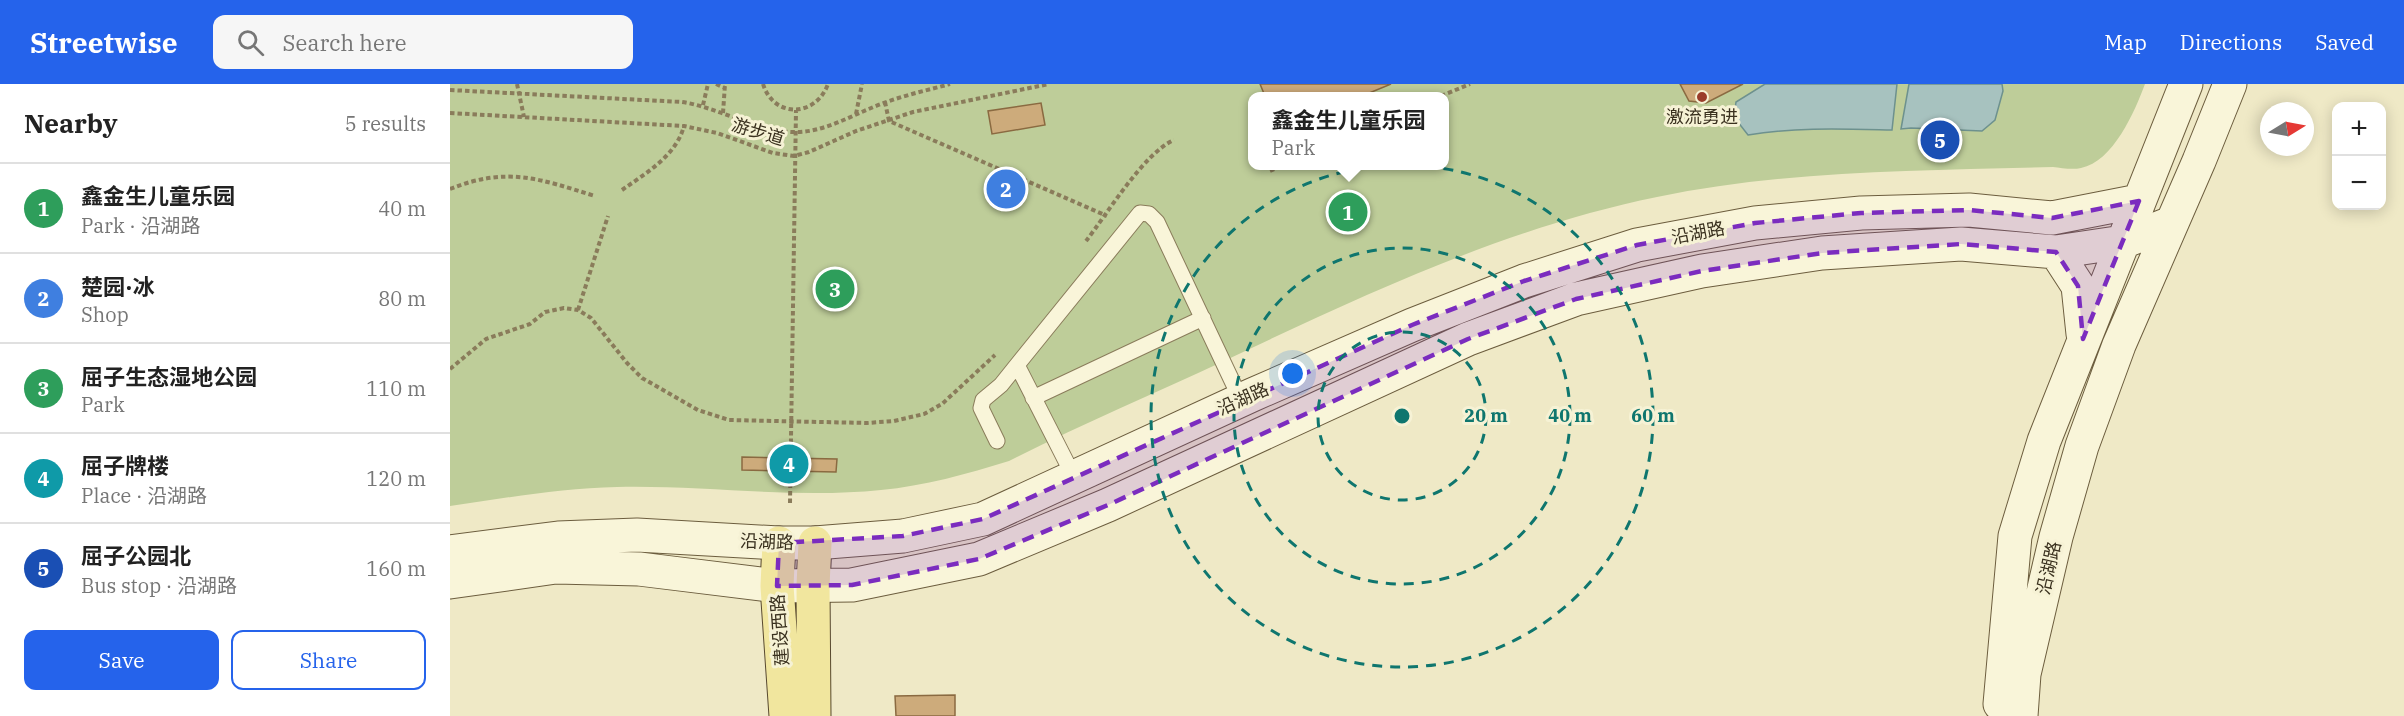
<!DOCTYPE html>
<html lang="en">
<head>
<meta charset="utf-8">
<style>
	:root { --surface:#fff; --page:#f6f6f6; --text:#222; --muted:#767676; --line:#e0e0e0; --accent:#2563eb }
	body { margin:0; font-family:"IBM Plex Serif","Noto Sans SC",serif; background:var(--page); color:var(--text) }
	.controls { position:absolute; right:18px; top:18px; display:grid; overflow:hidden; border-radius:12px; box-shadow:0 3px 15px #0003 }
	.controls button { width:54px; height:54px; display:grid; place-items:center; padding:0; border:0; border-bottom:2px solid var(--line); background:var(--surface); color:var(--text); font:30px sans-serif }
	.compass { position:absolute; left:1810px; top:18px; width:54px; height:54px; border-radius:50%; background:var(--surface); box-shadow:0 3px 15px #0003; rotate:80deg }
	.you { position:absolute; left:843px; top:290px; width:21px; height:21px; margin:-15px; border:4px solid #fff; border-radius:50%; background:#1a73e8; box-shadow:0 0 0 9px #1a73e833 }
	.badge { display:grid; place-items:center; width:39px; height:39px; border-radius:50%; background:var(--accent); color:#fff; font-size:20px; font-weight:700 }
	.pin { position:absolute; translate:-50% -50%; border:3px solid #fff; box-shadow:0 2px 6px #0006 }
	.popup { position:absolute; left:798px; top:8px; width:201px; height:78px; box-sizing:border-box; display:grid; place-content:center; border-radius:12px; background:var(--surface); filter:drop-shadow(0 2px 4px #0005); font-size:20px; white-space:nowrap; color:var(--muted) }
	.popup b { font-size:22px; color:var(--text) }
	.popup::after { content:''; position:absolute; left:50%; top:100%; margin-left:-12px; border:12px solid transparent; border-top-color:var(--surface) }
	.list { margin:0; padding:0; list-style:none }
	h2 { display:flex; justify-content:space-between; align-items:center; height:78px; margin:0; padding:0 24px; font-size:26px }
	h2 small { font-size:20px; font-weight:400; color:var(--muted) }
	.list li { display:grid; grid-template-columns:39px 1fr auto; gap:18px; align-items:center; box-sizing:border-box; height:90px; padding:0 24px; border-top:2px solid var(--line) }
	.list b { display:block; font-size:22px; white-space:nowrap }
	.list p { margin:0; font-size:20px; white-space:nowrap; color:var(--muted) }
	.list em { font-size:20px; font-style:normal; color:var(--muted) }
	.actions { display:flex; gap:12px; padding:18px 24px }
	.actions a { flex:1; padding:14px 0; border:2px solid var(--accent); border-radius:12px; text-align:center; font-size:21px; color:var(--accent) }
	.actions .main { background:var(--accent); color:#fff }
	.icon { flex:none; width:33px; height:33px; fill:none; stroke:currentColor; stroke-width:2; stroke-linecap:round; stroke-linejoin:round }
	.map { position:relative; flex:none; width:1954px; height:632px; overflow:hidden }
	header { display:flex; align-items:center; gap:36px; box-sizing:border-box; height:84px; padding:0 30px; background:var(--accent); color:#fff }
	header strong { font-size:28px }
	nav { display:flex; gap:33px; margin-inline-start:auto; font-size:21px }
	.search { width:420px; height:54px; background:var(--page); display:flex; align-items:center; gap:15px; box-sizing:border-box; padding:0 21px; border-radius:12px; color:var(--muted); font-size:22px }
	main { display:flex }
	aside { flex:1; background:var(--surface) }
	.map>svg:first-child { display:block }
</style>
</head>
<body>
<header>
<strong>Streetwise</strong>
<div class="search"><svg class="icon" aria-label="search" viewBox="0 0 24 24"><circle cx="10" cy="10" r="6"/><path d="M15 15l6 6"/></svg>Search here</div>
<nav><a>Map</a><a>Directions</a><a>Saved</a></nav>
</header>
<main>
<aside>
<h2>Nearby<small>5 results</small></h2>
<ul class="list">
<li><span class="badge" style="background:#2e9e5b">1</span><div><b>鑫金生儿童乐园</b><p>Park · 沿湖路</p></div><em>40 m</em></li>
<li><span class="badge" style="background:#3f7fe0">2</span><div><b>楚园·冰</b><p>Shop</p></div><em>80 m</em></li>
<li><span class="badge" style="background:#2e9e5b">3</span><div><b>屈子生态湿地公园</b><p>Park</p></div><em>110 m</em></li>
<li><span class="badge" style="background:#0f9aa8">4</span><div><b>屈子牌楼</b><p>Place · 沿湖路</p></div><em>120 m</em></li>
<li><span class="badge" style="background:#1a4fb4">5</span><div><b>屈子公园北</b><p>Bus stop · 沿湖路</p></div><em>160 m</em></li>
</ul>
<div class="actions"><a class="main">Save</a><a>Share</a></div>
</aside>
<div class="map">
<svg width="1954" height="632" viewBox="0 0 1954 632">
	<rect width="100%" height="100%" fill="#efe9c6"/>
	<!-- green -->
	<path fill="#becd99" fill-rule="evenodd" d="M0 0H1695C1685 27 1663 78 1631 84 1623 86 1611 84 1603 83 1471 87 1337 86 1207 113 1055 144 914 211 774 277 703 310 630 341 559 377 517 390 474 402 431 406 344 415 254 401 167 403 111 404 56 414 0 422ZM802 12H994V82H802Z"/>
	<!-- water -->
	<path fill="#a7c2bf" stroke="#6d918e" stroke-width="1.5" d="M1315 0H1447L1442 46C1394 45 1345 43 1298 51L1284 33 1286 18Z
		M1459 0H1552L1553 7 1545 36 1532 47 1461 44 1451 45Z"/>
	<!-- building -->
	<path fill="#cdab7b" stroke="#8a6a41" stroke-width="1.5" d="M810 0H941L912 12H815Z
		M1230 0H1293L1256 19 1239 17Z
		M591 19 595 41 542 50 538 27Z
		M546 90 574 101 567 120 538 108Z
		M292 373 387 375 386 388 292 386Z
		M505 611V632H446L445 612Z"/>
	<g fill="none" stroke-linecap="round" stroke-linejoin="round">
		<defs>
			<path id="lane" d="M583 314 753 234
				M547 357 531 324 533 316 551 301 567 281
				M624 393 567 281 690 129 699 130 707 138 791 316"/>
			<path id="secondary" d="M1606 168 1628 202 1633 250
				M0 468 108 454 187 451 329 459H365L453 452 533 435 802 311 962 241 1074 197 1187 161 1305 139 1411 129 1519 126 1602 134 1689 117
				M0 498 106 483 189 485 327 502 402 501 529 475 658 421 1018 255 1126 215 1252 187 1372 169 1511 160 1606 168 1673 158 1721 139
				M1550 620 1565 452 1594 357 1736 0
				M1571 632 1574 590 1606 453 1632 362 1669 261 1749 77 1780 0"/>
			<path id="primary" d="M329 459 327 502 336 632
				M364 632 363 502 365 459"/>
		</defs>
		<!-- lane casing -->
		<use href="#lane" stroke="#8a7c5b" stroke-width="17"/>
		<!-- secondary casing -->
		<use href="#secondary" stroke="#6c5d3e" stroke-width="35"/>
		<!-- primary casing -->
		<use href="#primary" stroke="#58492f" stroke-width="35"/>
		<!-- path -->
		<path stroke="#8a7c5b" stroke-width="4" stroke-dasharray="4.5 3" stroke-linecap="butt" d="M67 0 74 33
			M266 0 275 4
			M313 0C324 35 366 33 378 0
			M0 6 232 18C270 24 304 46 342 48 373 50 405 29 434 19 455 11 478 6 500 0
			M991 12 1020 0
			M435 18 439 37 657 132
			M253 21 258 0
			M0 29 234 42 267 49 323 69 344 72 359 68 406 47 463 28 599 0
			M273 29 275 0
			M406 30 412 0
			M820 87 832 82
			M0 105C57 82 90 95 145 112
			M172 106C196 89 226 72 234 42
			M636 157C657 130 694 69 724 56
			M128 226 158 132
			M0 285 36 255 80 240 95 228 114 224 128 226 141 234 177 279 192 294 248 326 279 336 417 339 444 337 474 330 492 320 545 271
			M340 419 346 26"/>
		<!-- lane -->
		<use href="#lane" stroke="#f9f5d9" stroke-width="15"/>
		<!-- secondary -->
		<use href="#secondary" stroke="#f9f5d9" stroke-width="33"/>
		<!-- primary -->
		<use href="#primary" stroke="#f1e69e" stroke-width="33"/>
	</g>
	<!-- marked area -->
	<path fill="#7b2cbf" fill-opacity="0.2" stroke="#7b2cbf" stroke-width="4.5" stroke-dasharray="12 8" stroke-linejoin="round" d="M1689 117 1633 255 1628 202 1606 168 1511 160 1372 169 1252 187 1126 215 1018 255 658 421 529 475 402 501 327 502 329 459 453 452 533 435 962 241 1074 197 1187 161 1305 139 1411 129 1519 126 1602 134Z"/>
	<!-- distance rings -->
	<g fill="none" stroke="#0f766e" stroke-width="3" stroke-dasharray="10 8">
		<circle cx="952" cy="332" r="84"/>
		<circle cx="952" cy="332" r="168"/>
		<circle cx="952" cy="332" r="251"/>
	</g>
	<!-- markers -->
	<circle fill="#9a3d2b" stroke="#f6f2d5" stroke-width="2" cx="1252" cy="13" r="6"/>
	<g text-anchor="middle" stroke-width="6" stroke-linejoin="round" paint-order="stroke">
		<!-- poi labels -->
		<g font-size="18" fill="#3a311f" stroke="#f6f2d5">
			<text x="1252" y="39">激流勇进</text>
		</g>
		<!-- street labels -->
		<g font-size="18" fill="#3a311f" stroke="#f6f2d5">
			<text transform="translate(308 48) rotate(17)" y="6">游步道</text>
			<text transform="translate(1248 149) rotate(-11)" y="6">沿湖路</text>
			<text transform="translate(793 315) rotate(-24)" y="6">沿湖路</text>
			<text transform="translate(317 458) rotate(2)" y="6">沿湖路</text>
			<text transform="translate(1599 484) rotate(-77)" y="6">沿湖路</text>
			<text transform="translate(330 546) rotate(-94)" y="6">建设西路</text>
		</g>
	</g>
	<circle cx="952" cy="332" r="9" fill="#0f766e" stroke="#f6f2d5" stroke-width="3"/>
	<g font-size="18" text-anchor="middle" font-weight="bold" fill="#0f766e" stroke="#f6f2d5" stroke-width="6" stroke-linejoin="round" paint-order="stroke">
		<text x="1036" y="338">20 m</text>
		<text x="1120" y="338">40 m</text>
		<text x="1203" y="338">60 m</text>
	</g>
</svg>
<div class="controls">
<button>+</button>
<button>−</button>
</div>
<svg class="compass" viewBox="-18 -18 36 36"><path d="M0-13l5 13h-10z" fill="#e53935"/><path d="M0 13l5-13h-10z" fill="#767676"/></svg>
<div class="you"></div>
<div class="pin badge" style="left:898px;top:128px;background:#2e9e5b">1</div>
<div class="popup"><b>鑫金生儿童乐园</b>Park</div>
<div class="pin badge" style="left:556px;top:105px;background:#3f7fe0">2</div>
<div class="pin badge" style="left:385px;top:205px;background:#2e9e5b">3</div>
<div class="pin badge" style="left:339px;top:380px;background:#0f9aa8">4</div>
<div class="pin badge" style="left:1490px;top:56px;background:#1a4fb4">5</div>
</div>
</main>
</body>
</html>
